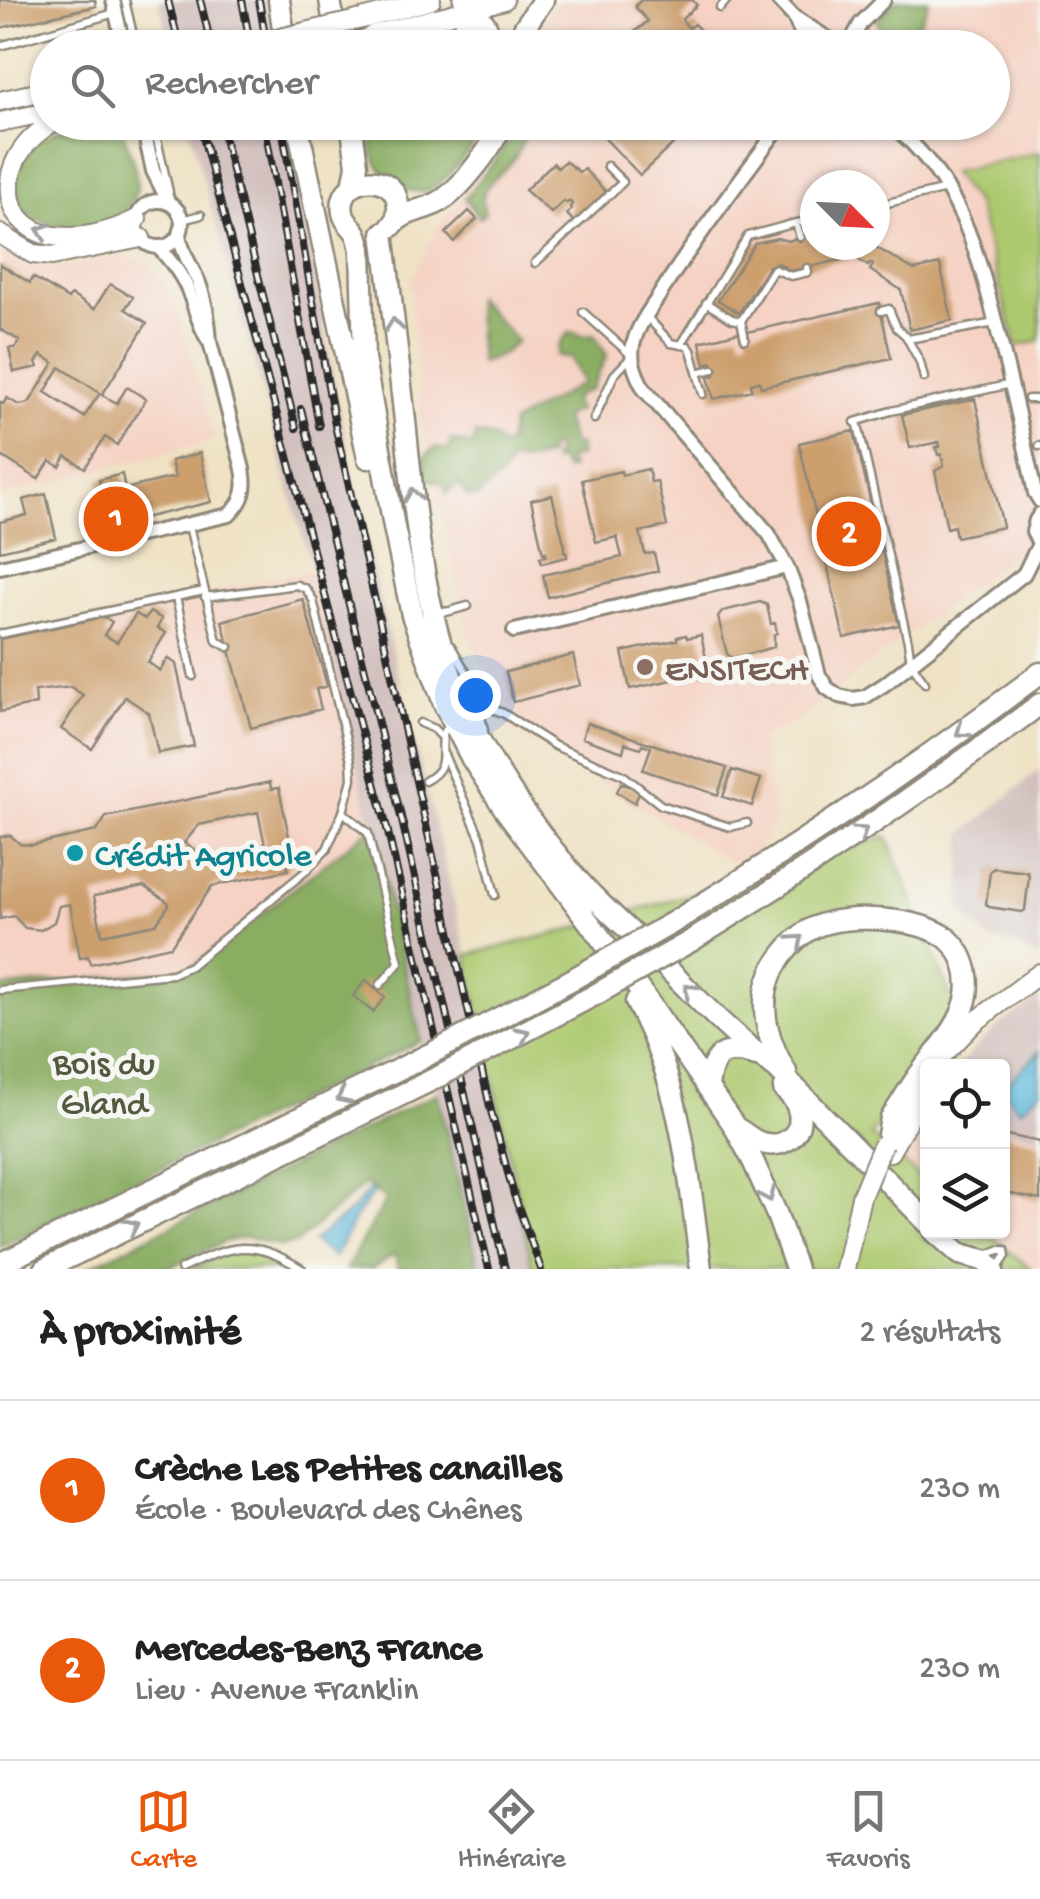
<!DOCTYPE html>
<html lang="fr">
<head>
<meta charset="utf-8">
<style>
	:root { --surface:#fff; --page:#f2f2f2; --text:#222; --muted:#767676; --line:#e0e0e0; --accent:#ea580c }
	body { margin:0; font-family:"Gochi Hand",sans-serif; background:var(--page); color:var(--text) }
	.controls { position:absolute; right:30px; bottom:30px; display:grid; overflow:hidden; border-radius:10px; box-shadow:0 2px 8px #0004 }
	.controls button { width:90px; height:90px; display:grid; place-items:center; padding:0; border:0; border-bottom:2px solid var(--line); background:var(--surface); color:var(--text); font:50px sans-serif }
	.compass { position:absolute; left:800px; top:170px; width:90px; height:90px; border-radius:50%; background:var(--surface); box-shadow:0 2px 8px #0004; rotate:114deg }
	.you { position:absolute; left:475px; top:695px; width:35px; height:35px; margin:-25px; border:8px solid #fff; border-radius:50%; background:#1a73e8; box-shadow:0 0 0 15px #1a73e833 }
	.badge { display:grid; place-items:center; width:65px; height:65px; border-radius:50%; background:var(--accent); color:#fff; font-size:32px; font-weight:700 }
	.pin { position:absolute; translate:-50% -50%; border:5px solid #fff; box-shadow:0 2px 10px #0006 }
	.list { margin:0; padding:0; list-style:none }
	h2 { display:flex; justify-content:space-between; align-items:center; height:130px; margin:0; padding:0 40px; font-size:42px }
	h2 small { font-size:32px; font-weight:400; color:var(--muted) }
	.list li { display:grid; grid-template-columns:65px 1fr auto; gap:30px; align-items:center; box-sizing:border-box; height:180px; padding:0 40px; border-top:2px solid var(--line) }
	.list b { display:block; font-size:38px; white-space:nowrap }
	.list p { margin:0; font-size:32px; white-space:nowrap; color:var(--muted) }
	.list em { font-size:32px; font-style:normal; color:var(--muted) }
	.icon { flex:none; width:55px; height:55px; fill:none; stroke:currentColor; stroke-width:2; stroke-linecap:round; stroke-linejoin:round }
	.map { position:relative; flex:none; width:1040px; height:1269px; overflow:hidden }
	.search { position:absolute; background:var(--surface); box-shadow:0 2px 8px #0004; left:30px; right:30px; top:30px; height:110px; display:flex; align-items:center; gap:25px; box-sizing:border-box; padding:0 35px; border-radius:55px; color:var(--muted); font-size:38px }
	.sheet { height:490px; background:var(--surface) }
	nav { display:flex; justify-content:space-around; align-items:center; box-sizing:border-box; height:140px; border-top:2px solid var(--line); background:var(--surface); font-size:28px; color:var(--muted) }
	nav a { display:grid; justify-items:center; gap:5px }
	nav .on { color:var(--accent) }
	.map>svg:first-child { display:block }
</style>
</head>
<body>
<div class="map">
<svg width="1040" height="1269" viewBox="0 0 1040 1269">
	<rect width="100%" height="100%" fill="#f6f6f2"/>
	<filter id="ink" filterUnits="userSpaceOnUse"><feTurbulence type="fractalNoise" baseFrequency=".01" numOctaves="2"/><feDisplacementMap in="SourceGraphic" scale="20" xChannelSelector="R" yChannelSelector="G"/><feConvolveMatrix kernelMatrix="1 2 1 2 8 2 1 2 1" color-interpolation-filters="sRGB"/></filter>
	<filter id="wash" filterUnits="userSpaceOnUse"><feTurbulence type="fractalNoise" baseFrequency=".0048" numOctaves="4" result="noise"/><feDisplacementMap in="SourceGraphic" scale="40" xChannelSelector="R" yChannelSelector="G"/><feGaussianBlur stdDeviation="2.25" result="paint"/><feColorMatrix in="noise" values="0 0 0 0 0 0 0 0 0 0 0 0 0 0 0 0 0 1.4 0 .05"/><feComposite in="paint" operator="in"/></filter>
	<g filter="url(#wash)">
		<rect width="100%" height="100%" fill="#efe2c5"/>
		<!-- built -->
		<path fill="#f5d2c3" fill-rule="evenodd" d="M563 0H1040V533L799 719 760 739 776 822 745 871 502 723 492 685 469 637 421 419 410 282 437 227 501 150 512 123 992 122V48L528 47 530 38 547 12ZM815 185H875V245H815Z
			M0 245 28 262 66 268 116 255 143 262 163 279 180 320 215 440 0 496Z
			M312 570 372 827 191 969 0 988V637Z
			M923 1112 927 1113V1184L896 1157Z
			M1003 1129 1040 1137V1269H1030L985 1232H1002Z"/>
		<!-- industrial -->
		<path fill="#d1bfbd" d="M159 0H272L279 29 280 47H170Z
			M188 123H286L351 469 382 610 467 955 533 1269H479L437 1093 421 1041 312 570Z
			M1040 769V959L1010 943 989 939 960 909 963 834Z
			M1040 998V1137L1003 1129 1002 1066H958L998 1026Z"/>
		<!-- green -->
		<path fill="#adc970" stroke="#6c7a4e" stroke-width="2.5" d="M1040 152V341L1017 346 976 204 951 172Z
			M887 836 955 1007 921 1055 871 1136 927 1183 928 1232H986L1031 1269H533L467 955 566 931Z
			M245 1250 262 1256 286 1269H190L224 1254Z"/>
		<!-- forest -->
		<path fill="#8aad62" stroke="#5a6c46" stroke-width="2.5" d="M896 0H929L922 18 903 47H886L877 20Z
			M79 123H120C125 139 141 177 136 192 120 240 52 236 21 208 19 197 13 179 16 168 20 145 60 129 79 123Z
			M370 123H482C479 140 470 150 458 164 438 188 421 204 392 180 386 175 380 170 376 162 372 150 371 135 370 123Z
			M513 123H516L526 136C522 143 519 152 514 159 499 180 475 182 485 213L480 218 465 198 503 150Z
			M475 297 517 341 503 354 480 363Z
			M570 332 584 336 594 335 607 355 591 389 579 394 573 400 578 410 564 417 573 446 580 445 579 456 568 459 571 469H564L560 461H552L555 453V446L549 447 548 455C535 461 525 462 510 461 502 481 492 482 477 497L467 496 458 483 447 494 443 483 426 479 424 457 435 448 449 449 451 440 473 446 475 434 492 437 500 445 508 444 512 423 583 383 570 357 563 358 557 356 560 342Z
			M372 827 421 1041 0 1247V988L191 969Z
			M437 1093 479 1269H398L395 1254 372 1269H346L386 1200 366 1183 296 1243 280 1246 245 1237 224 1242 166 1269H85Z"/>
		<!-- water -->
		<path fill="#5cb8da" stroke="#447282" stroke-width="2.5" d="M1040 1051V1091L1020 1110 1003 1091V1087Z
			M370 1189 374 1192 357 1215 334 1258 313 1241 352 1210Z"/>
		<g id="blocks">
			<!-- building -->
			<path fill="#cc9f6d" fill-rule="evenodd" d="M0 0H95L96 6 0 28Z
				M641 0H692L697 5 682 19 683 21 689 28 694 24 700 30 695 35 708 48H615L648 21 636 8V5Z
				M601 122H686L691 127 640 175 595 128Z
				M565 161 579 172 584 169 606 192 574 222 567 214 572 209 570 207 572 204 569 201 567 203 564 201 551 213 525 190 553 163 558 168Z
				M469 211 477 219 454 242 446 233Z
				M815 233V245H872L914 270 940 264 952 320 910 330 901 290 870 270 873 265 870 263 868 266 852 255 850 258 791 271 778 263 769 266 739 313 718 300 755 243 777 238 788 241Z
				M0 264 30 283 33 277 68 299 71 295 94 309 110 284 133 297 125 309 147 323 102 395 117 403 127 387 146 399 117 445 105 437 85 468 66 456 60 467 50 461 38 479 0 455V402L3 404 7 398 19 405 29 403 54 363 41 355 36 363 38 367 14 372 9 348H15L20 341 0 329ZM60 367 100 393 84 417 45 392Z
				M879 303 891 358 761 387 759 381 751 383 752 390 714 399 708 377 715 375 712 362 705 364 700 342 739 332 741 340 749 338 747 332Z
				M975 399 1003 527 956 537 954 526 947 528 935 471 944 466 941 454 938 455 936 447H940L939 442 910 448 902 415Z
				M854 431 899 625 844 638 799 443Z
				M200 453 211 502 110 526 99 480 122 474 125 489 175 477 171 461Z
				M648 469 651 482 657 481 667 526 640 532 645 554 654 553 658 571 548 597 543 575 622 557 617 537 596 542 582 480 621 471 622 475Z
				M46 494 56 538 0 551V522L27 515 23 500Z
				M552 495 565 547 564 551H566L567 557 542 563 540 557 546 556V552L543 553 531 500Z
				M303 599 327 686 316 689 321 709 251 728 222 621Z
				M760 602 767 605 771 624 775 623 777 633 774 634V647L734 658 730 656 727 654 718 617 723 611Z
				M150 612 162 619 157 628 166 633 148 662 160 671 168 658 176 664 194 746 158 753 149 713 125 697 92 749 61 729 83 695 71 687 35 691 36 704 0 712V639L104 617 112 622 104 635 117 642 136 614 145 619Z
				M686 635 687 638 701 635 709 672 630 689 622 652 677 640V637Z
				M573 655 580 685 513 702 506 672Z
				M587 723 727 768 718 795 643 770 651 747 642 744 641 748 625 743 623 752 582 738Z
				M732 770 761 779 752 806 723 797Z
				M270 782 271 789 279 788 294 861 287 863 288 870 212 886 171 946 90 964 88 956 80 958 70 904 59 906 54 922 41 930 25 928 14 916 0 919V837L10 835 20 844 32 845 97 831 106 817ZM258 812 266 850 205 862 204 856 184 843 199 825ZM144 886 168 902 169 905 156 924 102 935 94 896Z
				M621 783 640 790 635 803 617 792Z
				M994 868 1027 872 1029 876 1025 910 1022 912 989 907 986 904 990 871Z
				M366 980 385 997 373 1012 353 996Z
				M1002 1134 1040 1142V1200L1002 1192Z"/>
		</g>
	</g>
	<g filter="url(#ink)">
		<use href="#blocks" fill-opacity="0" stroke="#8d8678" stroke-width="2.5"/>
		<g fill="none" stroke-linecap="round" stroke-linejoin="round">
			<defs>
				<path id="service" d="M125 0 136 48
					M720 8 727 0
					M0 46 115 13
					M153 122 169 192
					M535 125 573 131 580 129
					M875 206 946 189
					M182 220 201 215
					M797 223 815 219
					M535 263 623 182 607 166
					M706 303 732 319 741 321
					M881 311 889 309 897 328 906 336 920 362 924 378
					M583 312 632 356 614 375 594 419
					M647 317 671 343 688 346 691 350 703 394
					M745 339 741 321 774 269 791 276 808 272 807 268
					M908 339 995 323
					M681 345 748 236 796 223 800 237
					M697 373 713 369
					M1028 399H1038L1040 401
					M1039 446H1040
					M189 526 217 641 229 647
					M176 597 193 676
					M438 610 446 612 468 606
					M0 634 204 591
					M451 646 475 687 484 730
					M925 683 911 663 908 642 858 425 855 422 891 411 1011 384
					M481 705 503 713 555 746 623 775 661 805 730 827 747 823
					M420 723 434 729 441 736
					M444 755 481 839 495 895
					M425 781C452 766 438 753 444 731L452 727
					M343 812 368 833 399 963 380 985
					M0 990 172 974 190 966 306 871 327 849 343 812 352 779 351 761 313 600 306 589 297 585 205 597
					M984 1256 999 1250H1005L1006 1256 998 1268
					M181 1269C232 1245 250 1237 302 1269"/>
				<path id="minor" d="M113 0 124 48
					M778 0 794 17 832 41
					M795 19 808 48
					M850 43 861 23 884 0
					M142 122 153 171 169 203
					M783 122C742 178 699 233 662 291 653 306 640 321 635 338 628 356 635 373 644 389L769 534 787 567 800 601 819 675 827 688 839 696 853 699 865 697 885 684 1024 574 1039 544
					M888 122C960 177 978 253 999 336 1013 388 1024 441 1035 493L1040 501
					M136 224a23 23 0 1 1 46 0a23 23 0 1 1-46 0Z
					M158 247C171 261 184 277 190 295 196 311 199 325 208 340
					M1040 514 1036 520 1033 532 1040 545
					M0 567 229 515C244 501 247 489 243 469L210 342C209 323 206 302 199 283 192 267 182 253 179 235
					M514 631 787 567"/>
				<path id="secondary" d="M362 19 431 0
					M366 40 373 35 504 0
					M0 101 48 90
					M0 122 48 112
					M54 122C22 140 0 173 14 210 21 221 31 230 44 234 74 242 110 233 137 219
					M0 234 33 254 52 256 141 238
					M945 1053 975 1022 1040 973
					M890 1152 916 1106 928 1091
					M845 1269 861 1197"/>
				<path id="primary" d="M279 0 284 36
					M330 0 338 48
					M464 0 485 24 496 48
					M366 40 375 45 397 41 435 48
					M468 48C462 24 465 20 480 2
					M518 48 524 28 543 0
					M297 122 368 458
					M351 122 357 165 353 186
					M396 220C411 168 335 169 343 213 345 223 352 226 356 233 359 238 359 243 361 249L364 359 394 527 412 615 445 706 472 759 506 811 650 1004 733 1124 753 1161 777 1215 796 1269
					M391 227C402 211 423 211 439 202 459 191 496 144 502 122
					M383 233C391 295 398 358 405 421 415 520 425 626 468 717 496 775 536 831 578 880 598 903 622 923 643 944 685 985 728 1034 776 1068L928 1223
					M636 1002C682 1087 689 1175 701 1269
					M786 1072C765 1036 754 994 781 957 790 945 801 933 815 927 845 913 922 917 948 939 964 953 970 975 967 995 962 1027 933 1054 916 1079 907 1092 900 1105 891 1118L888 1135
					M708 1087C712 1052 725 1047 756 1056
					M738 1129C745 1133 751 1139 759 1142 782 1151 806 1134 798 1109 796 1100 790 1095 784 1089
					M935 1232 960 1254 984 1260 993 1269"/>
				<path id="trunk" d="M672 923C799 845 922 763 1040 673
					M691 941C811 867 927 789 1040 704
					M0 1264 430 1054
					M45 1269 436 1078"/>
			</defs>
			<!-- service casing -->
			<use href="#service" stroke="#8d8678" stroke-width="11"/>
			<!-- minor casing -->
			<use href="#minor" stroke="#8d8678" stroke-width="18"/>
			<!-- secondary casing -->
			<use href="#secondary" stroke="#8d8678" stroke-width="22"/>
			<!-- primary casing -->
			<use href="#primary" stroke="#8d8678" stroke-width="25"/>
			<!-- trunk casing -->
			<use href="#trunk" stroke="#8d8678" stroke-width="25"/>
			<!-- service -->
			<use href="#service" stroke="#fff" stroke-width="6"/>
			<!-- minor -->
			<use href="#minor" stroke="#fff" stroke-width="12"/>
			<!-- secondary -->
			<use href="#secondary" stroke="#fff" stroke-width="18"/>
			<!-- primary -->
			<use href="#primary" stroke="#fff" stroke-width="20"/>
			<!-- trunk -->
			<use href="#trunk" stroke="#fff" stroke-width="20"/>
			<defs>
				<path id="rail" d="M168 0 180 48
					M200 0 212 48
					M242 0 251 48
					M259 0 267 48
					M199 122 387 828 489 1269
					M220 122 296 428
					M264 122 319 426
					M281 122 335 425 491 1111 514 1195 541 1269
					M301 409 403 825 505 1269"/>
			</defs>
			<!-- rail casing -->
			<use href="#rail" stroke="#2b2b2b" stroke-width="8"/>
			<!-- rail -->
			<use href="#rail" stroke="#f6f6f2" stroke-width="4" stroke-dasharray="11" stroke-linecap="butt"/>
			<defs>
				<path id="secondary-bridge" d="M236 48 362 19
					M335 48 366 40
					M861 1197 883 1144"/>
				<path id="trunk-bridge" d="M430 1054 573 979 672 923
					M436 1078 593 996 691 941"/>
			</defs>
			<!-- secondary-bridge casing -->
			<use href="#secondary-bridge" stroke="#8d8678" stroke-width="22" stroke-linecap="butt"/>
			<!-- trunk-bridge casing -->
			<use href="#trunk-bridge" stroke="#8d8678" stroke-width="25" stroke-linecap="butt"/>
			<!-- secondary-bridge -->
			<use href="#secondary-bridge" stroke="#fff" stroke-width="18"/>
			<!-- trunk-bridge -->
			<use href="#trunk-bridge" stroke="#fff" stroke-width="20"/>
		</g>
		<!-- one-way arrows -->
		<defs><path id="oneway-chevron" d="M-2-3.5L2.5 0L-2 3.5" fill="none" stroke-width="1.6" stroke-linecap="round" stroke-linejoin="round" transform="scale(2.5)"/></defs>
		<g stroke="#a0a0a0">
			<use href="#oneway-chevron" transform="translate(43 231) rotate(-161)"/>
			<use href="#oneway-chevron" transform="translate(394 325) rotate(-96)"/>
			<use href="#oneway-chevron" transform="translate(413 495) rotate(-98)"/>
			<use href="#oneway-chevron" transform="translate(962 731) rotate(145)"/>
			<use href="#oneway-chevron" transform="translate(861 832) rotate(-34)"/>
			<use href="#oneway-chevron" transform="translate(797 941) rotate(-42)"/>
			<use href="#oneway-chevron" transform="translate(690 990) rotate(-136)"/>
			<use href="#oneway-chevron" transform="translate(523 1034) rotate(-27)"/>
			<use href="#oneway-chevron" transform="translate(343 1097) rotate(154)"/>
			<use href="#oneway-chevron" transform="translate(768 1195) rotate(66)"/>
			<use href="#oneway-chevron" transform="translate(132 1226) rotate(-26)"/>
		</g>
	</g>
	<!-- markers -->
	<circle fill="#8d6e63" stroke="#f6f6f2" stroke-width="4" cx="645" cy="667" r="10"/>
	<circle fill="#0f9aa8" stroke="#f6f6f2" stroke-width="4" cx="75" cy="853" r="10"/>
	<g text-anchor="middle" stroke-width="10" stroke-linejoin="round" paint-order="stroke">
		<!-- education labels -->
		<g font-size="35" fill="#785e54" stroke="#f6f6f2" text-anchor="start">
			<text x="665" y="679">ENSITECH</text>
		</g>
		<!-- culture labels -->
		<g font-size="35" fill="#0d838f" stroke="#f6f6f2" text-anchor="start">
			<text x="95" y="865">Crédit Agricole</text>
		</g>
		<!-- park labels -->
		<g font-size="35" fill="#525a40" stroke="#f6f6f2">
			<text x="104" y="1073">Bois du<tspan x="104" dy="40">Gland</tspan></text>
		</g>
	</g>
</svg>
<div class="controls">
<button><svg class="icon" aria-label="locate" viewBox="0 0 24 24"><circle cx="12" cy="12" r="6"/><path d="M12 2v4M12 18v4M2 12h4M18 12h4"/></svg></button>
<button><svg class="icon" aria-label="layers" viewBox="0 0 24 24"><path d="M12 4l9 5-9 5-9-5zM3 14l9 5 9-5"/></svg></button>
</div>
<svg class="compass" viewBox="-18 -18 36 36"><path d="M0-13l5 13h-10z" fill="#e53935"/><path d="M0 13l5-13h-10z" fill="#767676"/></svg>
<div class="you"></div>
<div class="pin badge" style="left:116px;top:519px">1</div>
<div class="pin badge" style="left:849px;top:534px">2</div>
<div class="search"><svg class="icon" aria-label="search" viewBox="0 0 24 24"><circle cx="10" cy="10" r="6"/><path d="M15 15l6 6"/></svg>Rechercher</div>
</div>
<section class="sheet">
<h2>À proximité<small>2 résultats</small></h2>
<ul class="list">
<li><span class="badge">1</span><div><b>Crèche Les Petites canailles</b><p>École · Boulevard des Chênes</p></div><em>230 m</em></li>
<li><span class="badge">2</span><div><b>Mercedes-Benz France</b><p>Lieu · Avenue Franklin</p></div><em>230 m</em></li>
</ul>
</section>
<nav>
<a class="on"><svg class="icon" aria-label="map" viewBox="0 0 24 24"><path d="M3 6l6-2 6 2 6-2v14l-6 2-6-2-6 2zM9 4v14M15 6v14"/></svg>Carte</a>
<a><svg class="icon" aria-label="directions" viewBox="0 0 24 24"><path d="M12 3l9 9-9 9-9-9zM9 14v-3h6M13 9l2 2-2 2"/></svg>Itinéraire</a>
<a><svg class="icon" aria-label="saved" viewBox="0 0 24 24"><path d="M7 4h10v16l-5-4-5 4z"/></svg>Favoris</a>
</nav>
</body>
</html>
